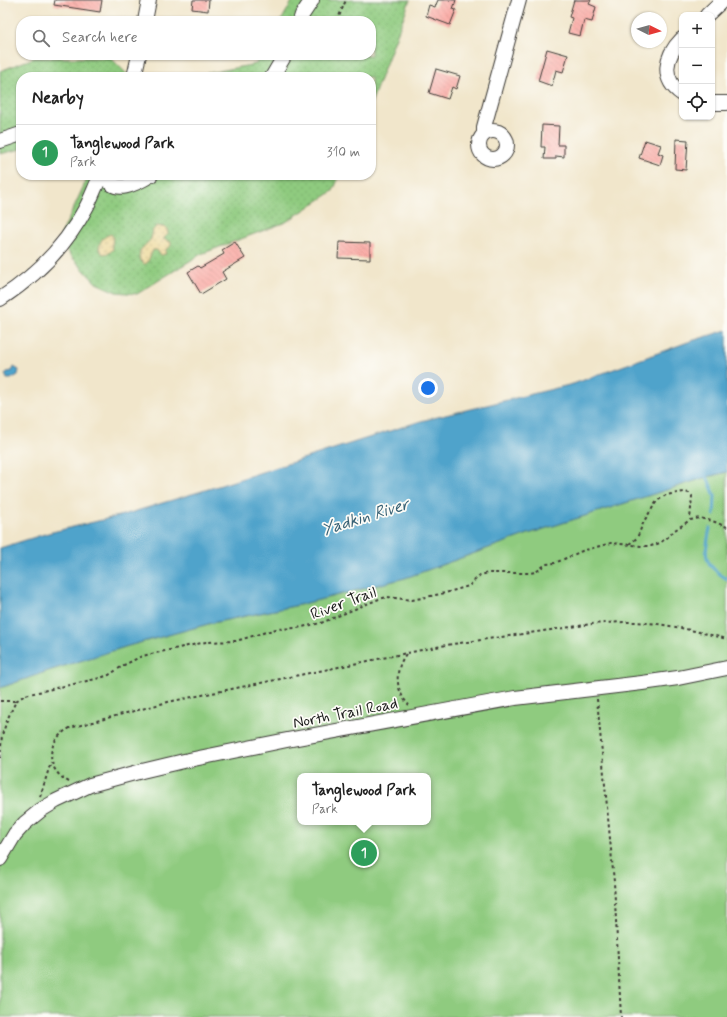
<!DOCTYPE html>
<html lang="en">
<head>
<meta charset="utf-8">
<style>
	:root { --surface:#fff; --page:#f6f6f6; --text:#222; --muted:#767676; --line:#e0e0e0; --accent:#c8321e }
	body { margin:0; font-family:Mynerve,sans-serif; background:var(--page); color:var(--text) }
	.controls { position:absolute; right:12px; top:12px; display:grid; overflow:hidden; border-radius:8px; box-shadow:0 1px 3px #0004 }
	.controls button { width:36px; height:36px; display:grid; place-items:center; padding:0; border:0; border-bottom:1px solid var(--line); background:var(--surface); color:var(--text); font:20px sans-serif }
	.compass { position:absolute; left:631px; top:12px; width:36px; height:36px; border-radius:50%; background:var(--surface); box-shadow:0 1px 3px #0004; rotate:95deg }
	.you { position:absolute; left:428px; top:388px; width:14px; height:14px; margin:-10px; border:3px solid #fff; border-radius:50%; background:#1a73e8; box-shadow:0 0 0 6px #1a73e833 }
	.badge { display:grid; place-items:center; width:26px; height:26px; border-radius:50%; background:var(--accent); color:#fff; font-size:13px; font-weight:700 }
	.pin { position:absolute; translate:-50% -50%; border:2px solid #fff; box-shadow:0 1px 4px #0006 }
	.popup { position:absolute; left:297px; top:773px; width:134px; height:52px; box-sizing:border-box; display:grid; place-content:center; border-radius:8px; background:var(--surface); filter:drop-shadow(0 1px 3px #0005); font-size:13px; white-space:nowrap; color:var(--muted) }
	.popup b { font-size:15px; color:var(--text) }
	.popup::after { content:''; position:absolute; left:50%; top:100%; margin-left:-8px; border:8px solid transparent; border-top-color:var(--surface) }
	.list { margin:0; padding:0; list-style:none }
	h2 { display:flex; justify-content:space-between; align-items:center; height:52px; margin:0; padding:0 16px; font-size:17px }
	h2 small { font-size:13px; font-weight:400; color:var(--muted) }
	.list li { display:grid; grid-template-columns:26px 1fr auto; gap:12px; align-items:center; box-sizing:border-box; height:56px; padding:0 16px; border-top:1px solid var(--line) }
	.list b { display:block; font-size:15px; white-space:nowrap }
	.list p { margin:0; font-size:13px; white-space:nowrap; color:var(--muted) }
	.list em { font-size:13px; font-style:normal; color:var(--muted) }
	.icon { flex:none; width:22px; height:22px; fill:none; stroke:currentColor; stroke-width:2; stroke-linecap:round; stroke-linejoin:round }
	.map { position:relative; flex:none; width:727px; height:1017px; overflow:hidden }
	.search { position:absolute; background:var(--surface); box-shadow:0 1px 3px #0004; left:16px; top:16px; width:360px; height:44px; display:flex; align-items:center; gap:10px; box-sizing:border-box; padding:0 14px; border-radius:16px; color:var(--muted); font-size:15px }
	.panel { position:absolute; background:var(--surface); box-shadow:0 1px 3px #0004; left:16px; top:72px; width:360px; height:108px; border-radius:16px }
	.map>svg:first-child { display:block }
</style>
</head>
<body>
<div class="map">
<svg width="727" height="1017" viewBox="0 0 727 1017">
	<defs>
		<pattern id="grass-dots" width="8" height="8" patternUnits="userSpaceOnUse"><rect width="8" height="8" fill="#8fcb7f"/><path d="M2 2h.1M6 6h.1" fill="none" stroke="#7bae6d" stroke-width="1.8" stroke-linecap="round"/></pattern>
		<pattern id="sand-dots" width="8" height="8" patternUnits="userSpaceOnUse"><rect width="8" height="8" fill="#eeda9e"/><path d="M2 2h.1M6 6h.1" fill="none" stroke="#ccba88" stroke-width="1.8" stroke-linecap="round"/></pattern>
		<pattern id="building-back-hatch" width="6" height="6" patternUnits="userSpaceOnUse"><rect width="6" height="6" fill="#faa6a0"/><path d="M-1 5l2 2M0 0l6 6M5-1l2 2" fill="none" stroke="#d68e89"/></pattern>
	</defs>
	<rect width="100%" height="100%" fill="#fdfcf7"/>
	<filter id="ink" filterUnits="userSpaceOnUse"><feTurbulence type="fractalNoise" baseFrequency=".025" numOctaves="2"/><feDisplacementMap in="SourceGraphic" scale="8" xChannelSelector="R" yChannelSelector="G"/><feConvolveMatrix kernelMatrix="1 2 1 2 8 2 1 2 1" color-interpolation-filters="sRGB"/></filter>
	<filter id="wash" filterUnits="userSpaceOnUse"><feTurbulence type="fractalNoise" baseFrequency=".012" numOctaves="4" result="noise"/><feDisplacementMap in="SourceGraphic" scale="16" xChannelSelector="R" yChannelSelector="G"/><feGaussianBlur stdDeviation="0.9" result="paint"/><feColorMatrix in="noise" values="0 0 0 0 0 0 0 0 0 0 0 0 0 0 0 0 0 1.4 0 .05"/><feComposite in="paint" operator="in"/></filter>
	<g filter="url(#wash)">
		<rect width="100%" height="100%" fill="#f1e6cb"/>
		<!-- grass -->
		<path fill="url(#grass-dots)" stroke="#56744e" d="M293 0H410L371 103V77H186L256 64 261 55H371V21H281Z
			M34 58H111L130 77H21V149L0 154V71Z
			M82 175H340L333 191 286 222 201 254 137 294 116 292 96 283 70 255 60 237 87 179Z"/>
		<!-- sand -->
		<path fill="url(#sand-dots)" stroke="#857b5d" d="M157 226 167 228 168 234 163 239 171 242V245L169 248 166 249 165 254 162 255 160 254 157 250H153L147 263 144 264 140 260C137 249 146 246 151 239L153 230Z
			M111 234 113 237 112 244 113 249 109 253 103 254 99 249C100 240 103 237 111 234Z"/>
		<!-- green -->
		<path fill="#8fcb7f" stroke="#56744e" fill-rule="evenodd" d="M727 472V1017H0V688L48 671 128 646 212 623 299 605 405 578 528 534 707 477ZM300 776H428V822H300Z"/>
		<!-- water -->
		<path fill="#4fa3cb" stroke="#366074" d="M727 330V472L707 477 528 534 405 578 299 605 212 623 128 646 48 671 0 688V548L48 533 123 515 215 487 421 421 573 384 688 342Z
			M14 367 19 370 18 375 11 379H7L5 374 7 372 12 371Z"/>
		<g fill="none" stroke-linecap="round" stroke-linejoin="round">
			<!-- stream -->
			<path stroke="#4fa3cb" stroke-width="3" d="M706 474 715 496 714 515
				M710 528C705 555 701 563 727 579"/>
		</g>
		<g id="blocks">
			<!-- building -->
			<path fill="url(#building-back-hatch)" d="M55 0H102L100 12 54 5Z
				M193 0H209L208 11 192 9Z
				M438 0H456L453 9 456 10 450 25 426 16 429 5 435 7Z
				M574 0H591L589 4 596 7 592 22 584 20 580 36 568 33 572 18 569 17Z
				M547 49 568 55 563 72 556 70 552 86 538 81Z
				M436 69 460 76 456 89 452 87 448 99 429 93Z
				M542 125 559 126 558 145H564V157L556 156V159H544L545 147H541Z
				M676 139 688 140 686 170 675 169Z
				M645 140 661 145 658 153 663 155 660 165 639 158Z
				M235 242 245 258 222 272 226 279 201 294 188 272 198 266 200 268 224 254 222 250Z
				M339 242 370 243V259L338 258Z"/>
		</g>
	</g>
	<g filter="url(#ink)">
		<use href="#blocks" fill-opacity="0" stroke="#3c3a36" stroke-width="1"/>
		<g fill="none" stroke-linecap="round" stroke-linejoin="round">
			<defs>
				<path id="minor" d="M707 15 723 0
					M145 21 149 0
					M300 21 302 15 312 0
					M682 39C665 56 660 79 682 94
					M134 77 139 55
					M272 77 285 55
					M712 103H727
					M479 145a14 14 0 1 1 28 0a14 14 0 1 1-28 0Z
					M484 134V127L519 0
					M0 141 21 134
					M105 175C114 196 136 184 151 175
					M0 299C36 276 67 244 87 206 92 196 96 185 101 175
					M0 859 15 834 25 823 41 810 56 801 90 785 142 771 184 761 287 740 515 698 642 683 678 678 727 668"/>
			</defs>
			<!-- minor casing -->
			<use href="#minor" stroke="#3c3a36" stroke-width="16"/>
			<!-- path -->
			<path stroke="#3c3a36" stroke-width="2" stroke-dasharray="3 3" stroke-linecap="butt" d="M337 21 346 0
				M629 544 637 538 644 521 657 501 666 495 684 492 689 493 692 496 690 520
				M406 654C394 670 395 691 409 705
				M597 699 614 882 621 1017
				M0 701H16
				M0 758 2 735 8 718 16 701 25 695 100 678 109 675 124 665 142 656 206 642 236 641 276 629 297 628 321 623 379 599 387 597 412 600 445 593 469 586 480 575 488 573H529L536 572 546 564 555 563 582 551 611 543 642 546H651L660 543 668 537 675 530 690 520 700 518 715 522 727 527
				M69 782C44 769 46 740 70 728L168 702 446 645 592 624C604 623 617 622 629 622 662 622 695 631 727 639
				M40 797 51 762"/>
			<!-- minor -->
			<use href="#minor" stroke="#fff" stroke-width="14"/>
		</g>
	</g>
	<g text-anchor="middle" stroke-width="3.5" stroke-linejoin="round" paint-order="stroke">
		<!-- street labels -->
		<g font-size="16" fill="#1c1c1c" stroke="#fdfcf7">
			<text transform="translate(343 602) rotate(-20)" y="6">River Trail</text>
			<text transform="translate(345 712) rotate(-11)" y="6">North Trail Road</text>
		</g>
		<!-- water labels -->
		<g font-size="17" font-style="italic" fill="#366074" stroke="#fdfcf7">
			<text transform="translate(365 516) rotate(-17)" y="6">Yadkin River</text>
		</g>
	</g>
</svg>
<div class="controls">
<button>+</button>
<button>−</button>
<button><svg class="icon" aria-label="locate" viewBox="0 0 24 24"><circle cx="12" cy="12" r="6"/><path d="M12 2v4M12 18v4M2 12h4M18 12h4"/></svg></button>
</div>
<svg class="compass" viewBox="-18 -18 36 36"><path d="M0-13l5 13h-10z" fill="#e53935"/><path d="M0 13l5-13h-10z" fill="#767676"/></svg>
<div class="you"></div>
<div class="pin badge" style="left:364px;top:853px;background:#2e9e5b">1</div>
<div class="popup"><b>Tanglewood Park</b>Park</div>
<div class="search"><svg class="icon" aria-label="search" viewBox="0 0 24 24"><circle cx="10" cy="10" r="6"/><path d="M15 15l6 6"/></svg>Search here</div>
<section class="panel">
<h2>Nearby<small></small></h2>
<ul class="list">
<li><span class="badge" style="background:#2e9e5b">1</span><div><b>Tanglewood Park</b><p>Park</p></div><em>310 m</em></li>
</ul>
</section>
</div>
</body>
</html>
